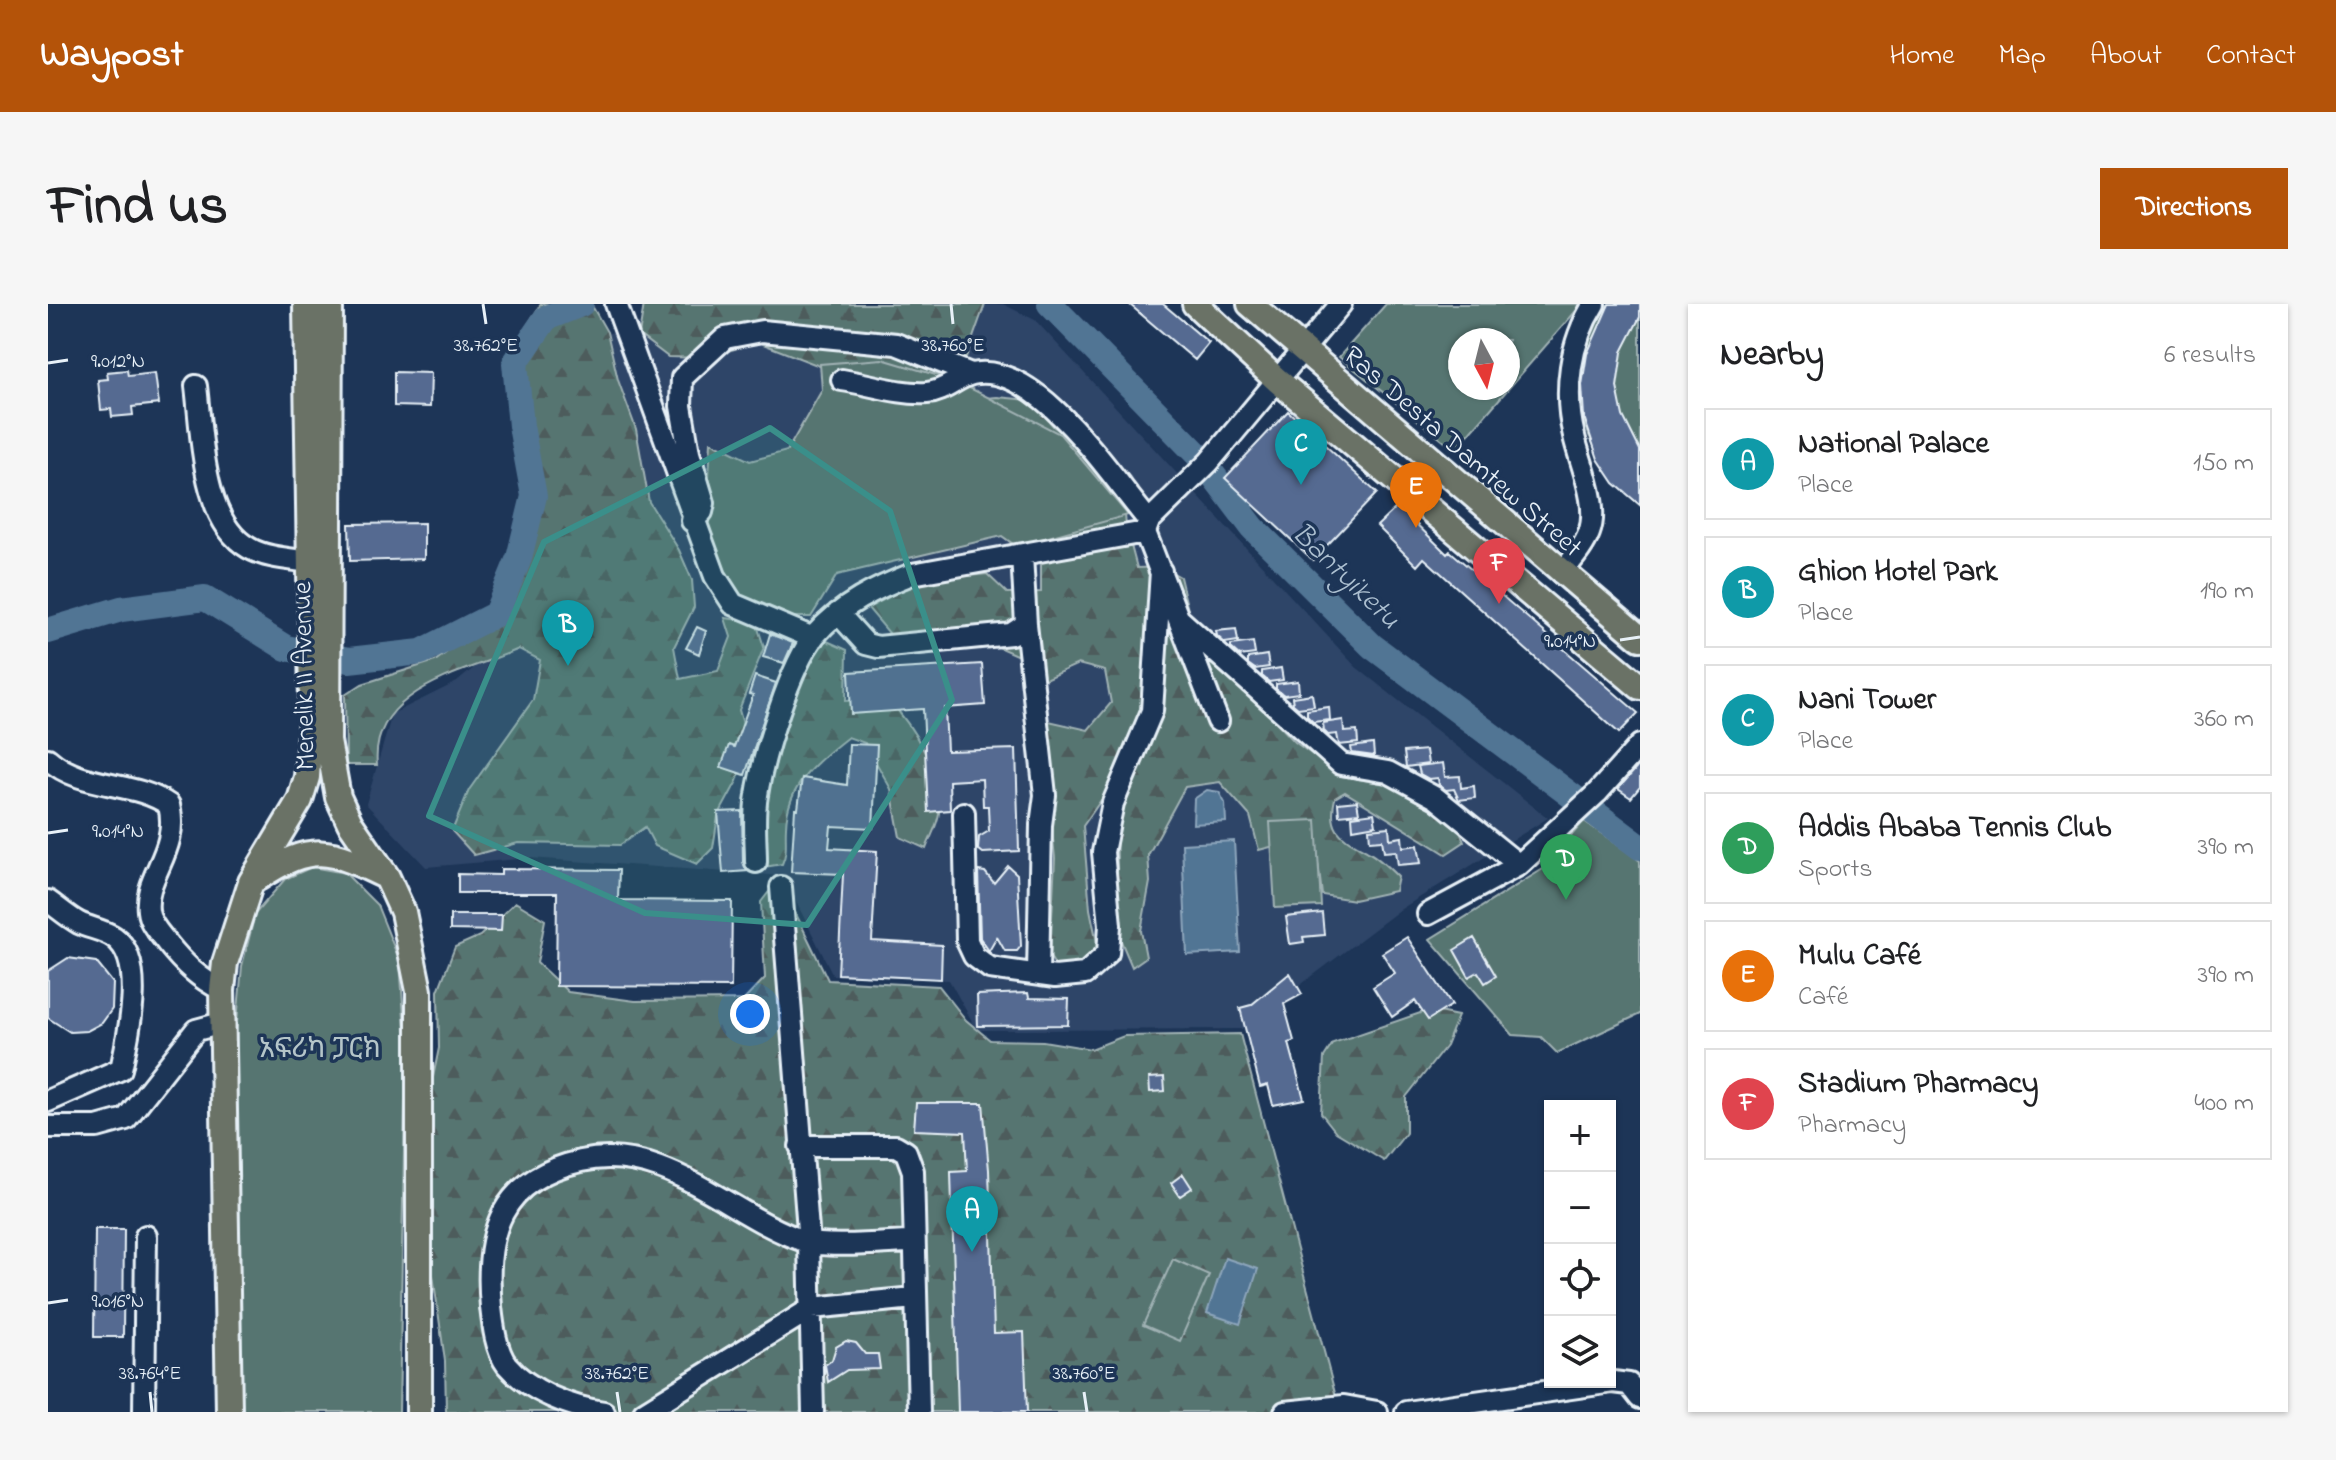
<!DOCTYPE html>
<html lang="en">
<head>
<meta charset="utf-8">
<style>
	:root { --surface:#fff; --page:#f6f6f6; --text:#202124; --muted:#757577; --line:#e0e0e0; --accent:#b45309 }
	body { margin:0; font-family:"Indie Flower","Noto Sans Ethiopic",sans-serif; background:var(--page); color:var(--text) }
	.controls { position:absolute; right:24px; bottom:24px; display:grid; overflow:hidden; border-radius:0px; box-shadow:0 2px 6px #0004 }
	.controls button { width:72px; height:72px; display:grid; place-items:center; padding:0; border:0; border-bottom:2px solid var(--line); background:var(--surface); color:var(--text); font:40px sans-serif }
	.compass { position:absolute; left:1400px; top:24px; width:72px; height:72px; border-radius:50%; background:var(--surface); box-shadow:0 2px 6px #0004; rotate:173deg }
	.you { position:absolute; left:702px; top:710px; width:28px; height:28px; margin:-20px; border:6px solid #fff; border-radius:50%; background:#1a73e8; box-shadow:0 0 0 12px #1a73e833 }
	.badge { display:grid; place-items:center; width:52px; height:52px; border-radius:50%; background:var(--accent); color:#fff; font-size:26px; font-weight:700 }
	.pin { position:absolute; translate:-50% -66px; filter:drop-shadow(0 2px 4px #0008) }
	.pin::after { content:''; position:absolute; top:42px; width:28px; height:24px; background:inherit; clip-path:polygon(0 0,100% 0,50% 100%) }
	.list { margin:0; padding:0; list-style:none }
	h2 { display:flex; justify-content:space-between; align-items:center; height:104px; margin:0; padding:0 32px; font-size:34px }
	h2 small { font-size:26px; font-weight:400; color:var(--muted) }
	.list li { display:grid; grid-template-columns:52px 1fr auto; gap:24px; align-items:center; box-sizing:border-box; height:112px; margin:0 16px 16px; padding:0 16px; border:2px solid var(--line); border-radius:0px }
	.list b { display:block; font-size:30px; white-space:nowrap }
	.list p { margin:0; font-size:26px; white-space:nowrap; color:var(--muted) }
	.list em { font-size:26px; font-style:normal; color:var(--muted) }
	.icon { flex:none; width:44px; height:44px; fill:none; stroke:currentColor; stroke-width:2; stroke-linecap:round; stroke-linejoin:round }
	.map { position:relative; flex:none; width:1592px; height:1108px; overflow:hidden; border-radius:0px }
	header { display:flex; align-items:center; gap:48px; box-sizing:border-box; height:112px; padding:0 40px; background:var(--accent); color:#fff }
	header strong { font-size:38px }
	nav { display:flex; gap:44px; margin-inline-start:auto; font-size:28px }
	.intro { display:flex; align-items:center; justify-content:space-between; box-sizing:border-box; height:192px; padding:0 48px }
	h1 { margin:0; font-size:56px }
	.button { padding:20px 36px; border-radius:0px; background:var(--accent); color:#fff; font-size:28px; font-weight:700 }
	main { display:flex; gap:48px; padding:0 48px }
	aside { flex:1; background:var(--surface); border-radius:0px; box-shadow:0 2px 6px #0004 }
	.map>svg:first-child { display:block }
</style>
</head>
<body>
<header>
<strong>Waypost</strong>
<nav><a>Home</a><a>Map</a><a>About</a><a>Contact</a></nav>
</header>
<div class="intro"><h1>Find us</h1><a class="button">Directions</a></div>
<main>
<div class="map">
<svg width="1592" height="1108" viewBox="0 0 1592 1108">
	<defs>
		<pattern id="forest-firs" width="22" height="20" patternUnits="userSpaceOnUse" patternTransform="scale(2)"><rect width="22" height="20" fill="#577471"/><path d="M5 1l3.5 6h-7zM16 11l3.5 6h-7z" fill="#4e5c5c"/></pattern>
	</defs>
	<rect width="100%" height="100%" fill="#1d3557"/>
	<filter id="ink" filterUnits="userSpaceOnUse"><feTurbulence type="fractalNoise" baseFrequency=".0125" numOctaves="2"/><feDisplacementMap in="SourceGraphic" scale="16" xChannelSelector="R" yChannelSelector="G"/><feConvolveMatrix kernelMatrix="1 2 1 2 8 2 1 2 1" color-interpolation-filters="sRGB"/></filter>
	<g filter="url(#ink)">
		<!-- built -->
		<path fill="#2e4568" d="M658 0H955L987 16 1308 363 1500 514 1353 605 1194 725 929 726 901 676 785 671 735 572 482 554 378 563 318 500 344 410 409 378 466 330 512 44Z"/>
		<!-- forest -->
		<path fill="url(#forest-firs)" stroke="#a0b2b4" stroke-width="2" d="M493 0H543L559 28 570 76 588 125 601 198 631 246 644 276 646 303 626 343 632 375 670 367 683 333 677 314 708 318 716 343 691 406 701 441 689 477 670 512 665 544 649 560 607 542 597 523 572 541 470 539 426 551 404 527 421 486 485 396 492 356 471 345C416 369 322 385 329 461H298L297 391 314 380 387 357 434 322 467 278 478 217 469 113 476 26Z
			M596 0H937L912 70 835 80 787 68 710 38 656 54 620 53 591 31Z
			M949 93 983 96 1006 123 1051 151 1075 185 1078 223 1089 264 1115 263 1132 273 1149 344 1178 365 1247 438 1294 472 1354 483 1410 523 1416 538 1398 550 1297 488 1287 494C1279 528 1294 533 1320 548 1331 554 1341 564 1350 573L1347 587 1306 596 1274 591 1269 549 1230 541 1211 546 1202 512 1172 478 1137 483 1100 551 1102 578 1093 627 1098 653 1084 663 1070 630 1068 501 1058 489 1035 522 1042 605 1054 663 1016 675 1002 653 1007 554 992 415 1040 426 1063 399 1057 367 1030 360 986 380 975 354 937 337 846 335 820 304 871 277 939 270 959 289 993 288V260L932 216 916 96Z
			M770 333 799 346 798 397 839 394C866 423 893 467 891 509 890 520 882 534 878 545L852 533 843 485 817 439 800 433C769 457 739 481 738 523 737 538 740 547 734 560L716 563 712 511 731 417Z
			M731 575 780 676 891 682 918 716 942 736 995 737 1043 745 1076 732 1192 730 1292 1108H398L397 1057 382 949 379 803 391 744 390 687 407 643 432 632 467 598 497 616 489 659 520 688 587 697 696 696 717 674 713 598Z
			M1381 706 1410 712 1398 742 1358 793V829L1336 857 1288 828 1273 809 1276 753 1285 739Z"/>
		<!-- green -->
		<path fill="#577471" stroke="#a0b2b4" stroke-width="2" fill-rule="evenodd" d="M1338 0H1534L1407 146 1291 53ZM1412 36H1460V84H1412Z
			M1561 0H1592V201C1533 150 1505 66 1561 0Z
			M834 55 908 77 1012 130 1080 211 968 242 954 232 789 271 763 313H732L685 292 657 243 663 138 702 157 739 147 774 86 772 60Z
			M1268 516 1273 602 1227 604 1222 518Z
			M1536 517 1592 557V710L1509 749 1493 733 1465 731 1382 635 1521 549 1516 540Z
			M264 563 297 569 329 601 352 658 358 741 351 1108H193L187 740 194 662 207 610 237 575Z
			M1125 955 1161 971 1132 1037 1095 1021Z"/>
		<!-- water -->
		<path fill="#517494" stroke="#8da6bc" stroke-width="2" d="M1159 486 1171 488 1177 499 1178 518 1145 520 1146 495Z
			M1186 537 1192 648 1139 651 1134 540Z
			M1177 954 1210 965 1192 1020 1159 1009Z"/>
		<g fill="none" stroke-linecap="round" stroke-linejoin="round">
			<!-- river -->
			<path stroke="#517494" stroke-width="26" d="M1002 0 1150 151 1205 224 1324 342 1592 543
				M0 327 73 305 157 294 238 344 301 356 373 348 448 310 471 254 486 192 473 122 467 59 498 14 533 0"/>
		</g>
		<!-- building -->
		<path fill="#556a91" stroke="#e8f1f8" stroke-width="2" d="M1081 0H1115L1161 39 1147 56Z
			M1561 0H1592V13L1574 48 1569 83 1575 112 1592 146V201L1566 179 1550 155 1536 113 1534 81 1539 50Z
			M79 66 80 72 107 69 111 100 84 103 85 111 64 113 63 105 53 106 50 76 60 75 59 68Z
			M346 68 383 69 382 103 346 102Z
			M1240 107 1329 189 1265 256 1177 174Z
			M1350 202 1399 250 1402 247 1590 409 1571 429 1376 254 1369 262 1329 222Z
			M376 219V255L302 257 301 220Z
			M649 323 658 327 651 350 638 344Z
			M1188 325 1190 337 1177 339 1169 332 1168 327Z
			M722 330 745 339 736 359 715 353Z
			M1205 338 1207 350 1192 352 1183 344V341Z
			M1219 351 1221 363 1207 365 1200 360V354Z
			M934 360 937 401 897 404 899 447 968 445 971 547 935 549 930 545 931 533 941 527 940 502H935L934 475 901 477 902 506 880 508 875 405 803 410 801 368Z
			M1233 364 1235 376 1221 378 1214 372V367Z
			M707 372 728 379 697 471 673 463 681 441 686 443 705 391 701 390Z
			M1250 377 1251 389 1236 391 1228 385V380Z
			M1264 390 1266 402 1250 404 1245 400 1244 393Z
			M1281 403 1282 416 1265 418 1259 412V406Z
			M1295 416 1296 428 1309 427 1310 439 1291 441 1289 430 1280 431 1276 427 1275 419Z
			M801 440 829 441 825 524 783 522 781 544 829 547 824 637 894 641 893 675 790 670 795 570 743 568 747 505H750L754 474 799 481Z
			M1325 440 1326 452 1304 449 1303 443Z
			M1378 446 1380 460 1358 463 1356 448Z
			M1395 459 1397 473 1412 472 1413 484 1426 482 1427 494 1411 496 1406 485 1398 486 1391 481 1390 474 1381 475 1372 470 1370 462Z
			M1592 460V483L1583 494 1570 485Z
			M1309 497 1311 509 1291 511 1290 499Z
			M694 507 695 558 699 567 675 569 670 508Z
			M1326 509 1328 521 1305 525 1304 512Z
			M1341 523 1342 535 1354 533 1355 543 1370 541 1373 559 1350 561 1348 547 1336 548 1334 536 1322 537 1321 525Z
			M960 562 969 570 973 642 969 647H957L949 633 941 647 932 634 930 567 937 568 946 579Z
			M453 565 571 566 570 596 684 597 683 683 508 682 509 589H410V570L453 571Z
			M1274 609 1276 631 1255 633 1256 638 1242 640 1238 613Z
			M402 611H454L453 627 402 626Z
			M1359 633 1404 701 1380 716 1367 697 1344 713 1325 683 1347 669 1334 649Z
			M1426 634 1448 672 1437 679 1430 668 1421 673 1406 646Z
			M20 654 48 658 65 679 64 705 54 719 39 727 22 728 0 714V667Z
			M1242 669 1254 690 1236 700 1246 737 1241 739 1256 795 1225 801 1220 781 1212 783 1192 704 1203 701Z
			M980 689 981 694 1021 695 1020 721 930 722 929 691Z
			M1116 773 1117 787 1102 788 1101 774Z
			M868 799H935L941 866 946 1029 976 1028 979 1108H910L903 868 919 867 917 828 866 826Z
			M1135 870 1144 884 1132 892 1123 879Z
			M47 925H76L75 1033H46Z
			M798 1037 808 1039 817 1050H830L832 1065 799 1066 780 1078 777 1061 784 1056 788 1043Z"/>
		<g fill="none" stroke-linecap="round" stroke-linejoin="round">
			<defs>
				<path id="minor" d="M568 0 667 272 685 300 765 334
					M794 76C821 80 853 91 879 89 897 88 908 74 924 70 989 55 1064 174 1101 217
					M148 82C154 130 154 218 201 244 218 254 243 255 262 258
					M644 217 654 208 656 199 641 149 633 102 634 74 677 34 714 27 848 40 923 70
					M1097 228 1170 417
					M1513 269C1523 258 1536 243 1541 229 1552 200 1532 160 1526 132 1515 87 1522 38 1546 0
					M790 309 818 340 830 343 963 330 978 320 974 251
					M1131 315 1293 460 1340 468 1388 494 1471 561
					M978 320 997 491 993 521 990 670
					M0 455C34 486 86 476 121 501 132 547 96 571 100 607 101 619 112 630 119 639 136 660 150 674 174 686
					M916 509 919 637 926 652 942 664 1007 673 1037 670 1060 649 1062 621 1055 548 1065 499 1104 407 1113 267
					M708 558C708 536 705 513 709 491 715 452 742 361 767 331 793 301 828 284 864 270L1097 228 1101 217 1161 158 1293 0
					M733 583 761 939 765 1108
					M0 597C10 604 20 613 31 619 41 624 56 626 66 633 99 656 80 733 73 765L0 797
					M1380 610 1471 561 1549 489 1592 441
					M0 823H49L78 815 148 726 174 719
					M752 842H848L858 848 865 867 871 1108
					M96 1108 98 932
					M556 1108C522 1103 482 1088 459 1061 448 1047 445 1021 443 1003 436 929 452 875 533 857 618 838 682 912 756 937 779 945 839 938 865 938
					M596 1108 764 1004 866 994
					M1237 1108 1296 1102 1329 1108
					M1358 1108 1565 1078 1581 1080 1592 1094"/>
				<path id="major" d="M282 0 280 437 290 493 302 519 339 573 355 608 371 687V1108
					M1147 0 1229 76 1592 383
					M1202 0 1592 334
					M210 574C264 538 281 545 337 572
					M181 1108 174 686 177 659 203 578 252 496 259 473 264 400 258 0"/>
			</defs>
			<!-- minor casing -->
			<use href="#minor" stroke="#e8f1f8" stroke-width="26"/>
			<!-- major casing -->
			<use href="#major" stroke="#e8f1f8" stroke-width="30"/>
			<!-- minor -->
			<use href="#minor" stroke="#1d3557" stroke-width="20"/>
			<!-- major -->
			<use href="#major" stroke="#6a7266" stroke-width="24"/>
		</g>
	</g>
	<!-- marked area -->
	<path fill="#3a8f8a" fill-opacity="0.2" stroke="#3a8f8a" stroke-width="6" stroke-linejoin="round" d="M722 124 842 207 904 396 759 621 597 609 381 512 496 238Z"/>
	<!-- ticks -->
	<path fill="none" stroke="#e8f1f8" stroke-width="3" d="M435 0 438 20M903 0 905 20M0 59 20 56M1572 336 1592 333M0 529 20 526M0 999 20 996M102 1088 104 1108M569 1088 572 1108M1036 1088 1039 1108"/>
	<g text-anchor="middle" stroke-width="7" stroke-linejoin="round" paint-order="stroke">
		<!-- street labels -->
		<g font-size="28" fill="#e8f1f8" stroke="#1d3557">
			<text transform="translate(1416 146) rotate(41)" y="10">Ras Desta Damtew Street</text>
			<text transform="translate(254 372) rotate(-91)" y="10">Menelik II Avenue</text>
		</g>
		<!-- park labels -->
		<g font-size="28" fill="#b5c5c9" stroke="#1d3557">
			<text x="272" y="753">አፍሪካ ፓርክ</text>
		</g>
		<!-- water labels -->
		<g font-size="30" font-style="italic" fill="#acbfd0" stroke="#1d3557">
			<text transform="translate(1299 271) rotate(44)" y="10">Bantyiketu</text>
		</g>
	</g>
	<g font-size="20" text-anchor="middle" fill="#e8f1f8" stroke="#1d3557" stroke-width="7" stroke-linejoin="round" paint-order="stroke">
		<text x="438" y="47">38.762°E</text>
		<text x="905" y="47">38.760°E</text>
		<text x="70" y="63">9.012°N</text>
		<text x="1522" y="343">9.014°N</text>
		<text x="70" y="533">9.014°N</text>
		<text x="70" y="1003">9.016°N</text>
		<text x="102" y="1075">38.764°E</text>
		<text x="569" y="1075">38.762°E</text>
		<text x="1036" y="1075">38.760°E</text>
	</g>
</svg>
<div class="controls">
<button>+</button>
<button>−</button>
<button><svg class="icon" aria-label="locate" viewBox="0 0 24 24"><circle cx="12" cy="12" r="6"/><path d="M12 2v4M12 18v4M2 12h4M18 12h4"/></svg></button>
<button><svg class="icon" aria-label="layers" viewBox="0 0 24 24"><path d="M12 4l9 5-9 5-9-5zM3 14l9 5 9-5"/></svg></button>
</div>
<svg class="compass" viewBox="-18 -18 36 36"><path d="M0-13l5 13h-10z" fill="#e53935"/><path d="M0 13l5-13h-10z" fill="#757577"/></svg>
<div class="you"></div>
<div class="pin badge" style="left:924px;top:948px;background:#0f9aa8">A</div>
<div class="pin badge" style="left:520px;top:362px;background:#0f9aa8">B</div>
<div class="pin badge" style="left:1253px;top:181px;background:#0f9aa8">C</div>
<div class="pin badge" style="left:1518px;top:596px;background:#2e9e5b">D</div>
<div class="pin badge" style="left:1368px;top:224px;background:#e8710a">E</div>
<div class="pin badge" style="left:1451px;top:300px;background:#e0444e">F</div>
</div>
<aside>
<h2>Nearby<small>6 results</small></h2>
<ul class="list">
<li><span class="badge" style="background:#0f9aa8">A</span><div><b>National Palace</b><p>Place</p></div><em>150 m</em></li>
<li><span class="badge" style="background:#0f9aa8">B</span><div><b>Ghion Hotel Park</b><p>Place</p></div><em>190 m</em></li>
<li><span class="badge" style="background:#0f9aa8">C</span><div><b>Nani Tower</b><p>Place</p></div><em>360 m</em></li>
<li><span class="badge" style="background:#2e9e5b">D</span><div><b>Addis Ababa Tennis Club</b><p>Sports</p></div><em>390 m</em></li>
<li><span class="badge" style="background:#e8710a">E</span><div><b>Mulu Café</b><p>Café</p></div><em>390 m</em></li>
<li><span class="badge" style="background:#e0444e">F</span><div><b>Stadium Pharmacy</b><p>Pharmacy</p></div><em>400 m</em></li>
</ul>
</aside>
</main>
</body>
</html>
